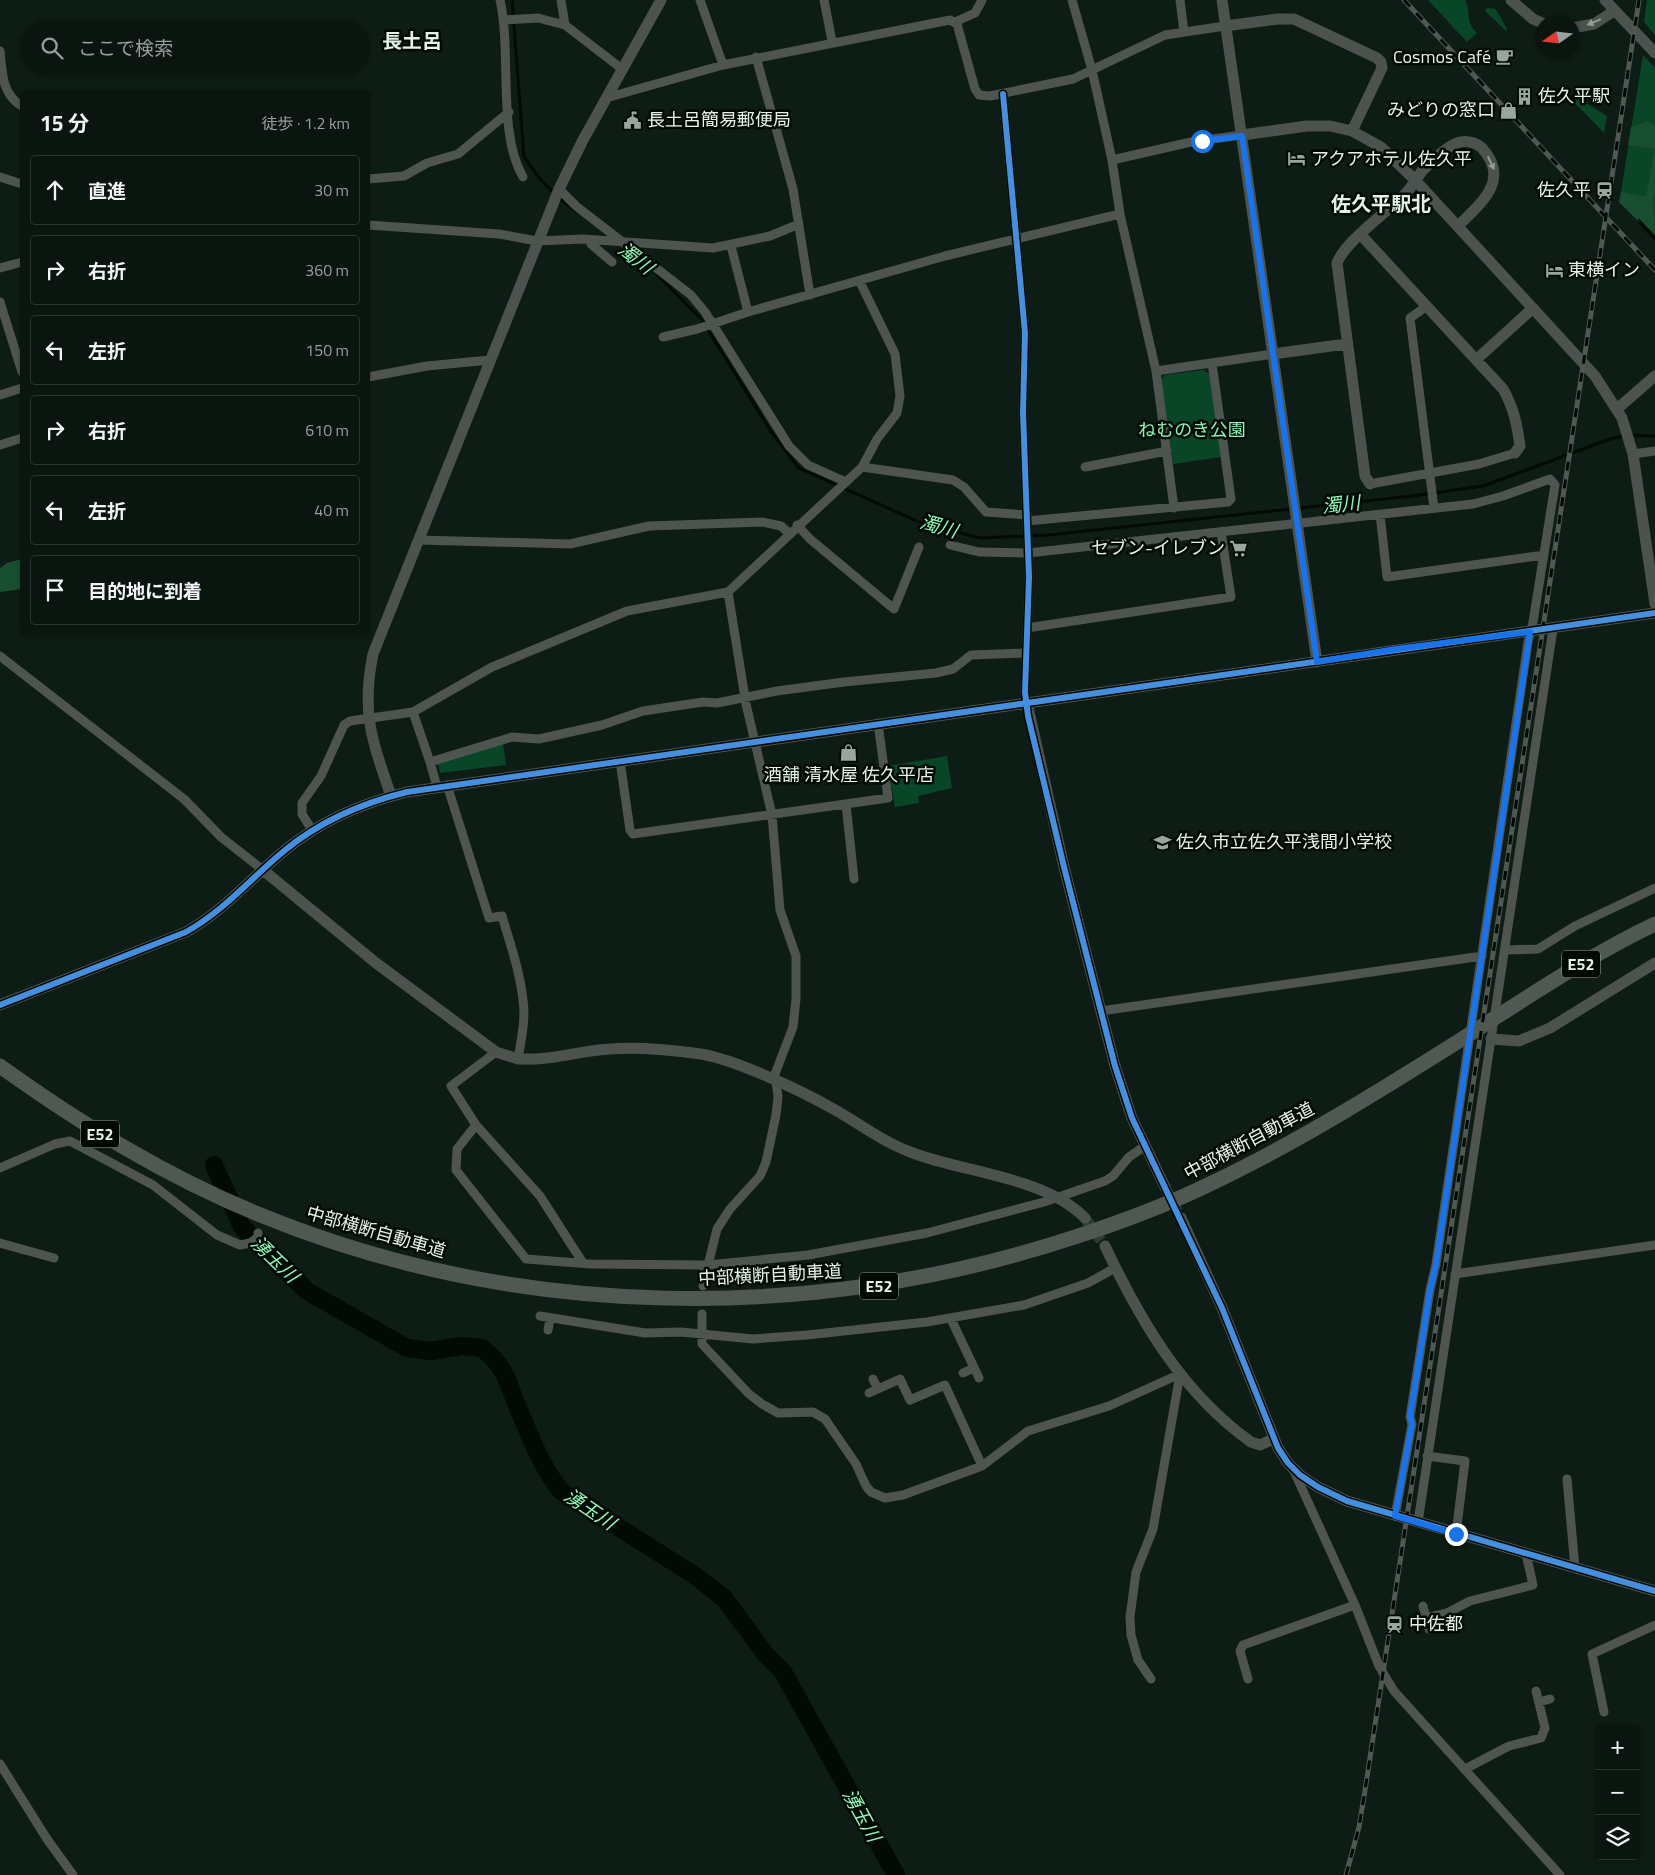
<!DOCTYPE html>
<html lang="ja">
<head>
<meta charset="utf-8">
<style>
	:root { --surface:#0a150f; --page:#131e18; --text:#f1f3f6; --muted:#999f9e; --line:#2a342f }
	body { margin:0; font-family:"Titillium Web","Noto Sans JP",sans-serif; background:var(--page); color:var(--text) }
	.controls { position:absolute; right:15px; bottom:15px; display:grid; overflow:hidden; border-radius:5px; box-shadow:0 1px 4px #0004 }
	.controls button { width:45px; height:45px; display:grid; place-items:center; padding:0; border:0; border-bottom:1px solid var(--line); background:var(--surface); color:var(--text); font:25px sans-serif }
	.compass { position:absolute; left:1535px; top:15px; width:45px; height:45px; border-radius:50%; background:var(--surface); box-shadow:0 1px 4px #0004; rotate:256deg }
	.stop { position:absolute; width:15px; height:15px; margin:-11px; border:4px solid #1a73e8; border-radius:50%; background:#fff }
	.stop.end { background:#1a73e8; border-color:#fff; box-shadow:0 1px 5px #0008 }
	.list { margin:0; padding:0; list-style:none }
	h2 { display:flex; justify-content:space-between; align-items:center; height:65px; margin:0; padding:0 20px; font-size:21px }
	h2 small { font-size:16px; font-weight:400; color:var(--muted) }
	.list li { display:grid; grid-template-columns:32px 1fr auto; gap:15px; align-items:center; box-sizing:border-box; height:70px; margin:0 10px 10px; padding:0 10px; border:1px solid var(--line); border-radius:5px }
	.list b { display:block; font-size:19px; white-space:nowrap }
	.list em { font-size:16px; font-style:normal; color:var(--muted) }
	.icon { flex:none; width:28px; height:28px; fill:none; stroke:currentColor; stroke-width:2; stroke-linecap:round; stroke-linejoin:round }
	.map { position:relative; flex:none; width:1655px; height:1875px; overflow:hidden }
	.search { position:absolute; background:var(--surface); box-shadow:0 1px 4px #0004; left:20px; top:20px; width:350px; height:55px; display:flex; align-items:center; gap:12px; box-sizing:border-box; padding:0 18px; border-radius:28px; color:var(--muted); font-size:19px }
	.panel { position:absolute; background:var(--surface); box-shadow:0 1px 4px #0004; left:20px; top:90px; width:350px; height:545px; border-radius:5px }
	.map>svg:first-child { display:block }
</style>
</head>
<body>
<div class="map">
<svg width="1655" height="1875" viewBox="0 0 1655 1875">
	<rect width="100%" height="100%" fill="#0d1c14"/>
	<!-- green -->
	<path fill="#094628" d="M1428 0H1465C1472 12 1464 20 1477 33L1467 42Z
		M1647 0H1655V35L1644 22Z
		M1487 8 1495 9C1500 14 1503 23 1507 29L1506 31 1485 11Z
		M1643 55 1655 68V235L1620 198Z
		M1579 99 1607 116 1604 133 1572 100Z
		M1203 370 1209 374 1221 457 1173 464 1161 380 1165 375Z
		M503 743 506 765 440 773 438 764Z
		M947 756 952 788 918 796 919 803 895 807 888 766Z"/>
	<!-- forest -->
	<path fill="#194f31" d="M1648 121 1655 127V192L1653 198 1655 235 1639 218 1637 220 1619 202 1621 192 1646 197 1655 149 1628 145 1631 127Z
		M22 559V589L0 592V568L7 563Z"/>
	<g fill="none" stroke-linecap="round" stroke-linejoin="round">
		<!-- stream -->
		<path stroke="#010a03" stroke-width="3" d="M512 0 524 157 540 179 554 193
			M558 197 577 212
			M1640 223 1655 239
			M655 272 702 320 770 430 799 468 919 522 980 538 1049 535 1412 496 1483 486 1610 439 1624 436
			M1630 435 1655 436"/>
		<!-- river -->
		<path stroke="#010a03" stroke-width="18" d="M214 1165 242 1227 307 1291 407 1348 431 1351 462 1346 482 1348C505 1367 506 1377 516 1403 529 1433 540 1465 561 1491L694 1575 724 1598 766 1655 783 1672 896 1875"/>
		<!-- secondary-tunnel -->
		<path stroke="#2d3c34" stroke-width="11" stroke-dasharray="11 5.5" stroke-linecap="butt" d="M1165 1187 1181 1218
			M1085 1218 1105 1246"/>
		<!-- street -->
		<path stroke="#4e544f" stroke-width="9" d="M500 0C512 53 497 133 523 177
			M561 0 565 25
			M700 0 723 65
			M824 0 832 41
			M1072 0 1092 70 1112 160 1120 214 1156 371 1174 508
			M1180 0 1184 32
			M503 20 538 18 565 25 622 69
			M955 22 975 13 982 0
			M0 51C2 72 2 95 22 106
			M756 57 793 189 810 295
			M1003 94 1025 333 1023 412 1029 577 1025 692 1027 703
			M606 98 723 65 950 20 957 24 975 89 979 95 990 96 1073 79 1165 35 1225 26
			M1112 160 1191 142 1242 135
			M0 177 22 184
			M368 179 404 176 427 163 458 154 509 112
			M559 189 576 206 691 295 705 312 789 446 808 465 846 482
			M368 225 499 234 537 241 583 239 713 248 770 236 799 224
			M590 240 591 244 612 262
			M731 246 748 312 945 256 1120 214
			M0 268 22 262
			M0 302 22 372
			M1427 306 1410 318 1434 508
			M663 337 697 329 748 312
			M1156 371 1273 354
			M368 377 427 366 490 360
			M0 395 22 388
			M0 445 22 438
			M1633 454 1655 451
			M862 467 953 480 964 487 986 512 1027 515
			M1085 467 1167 451
			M1370 484 1479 464 1515 453
			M1380 514 1387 577 1544 555
			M1027 521 1228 502 1231 499 1212 363
			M797 525 810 539 894 609 919 547
			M419 540 570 544 649 526 762 522 781 526 789 533
			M950 545 979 552 1028 553 1473 504 1503 496 1550 479 1555 485 1533 622 1528 642 1436 1264 1430 1290 1410 1417 1412 1424 1395 1516
			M1027 628 1231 597 1221 532
			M0 656 184 799 221 837 263 870
			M413 712 492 667 627 611 728 592 862 467 877 439 897 413 900 396 895 354 860 282
			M620 761 630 830 633 834 888 798 878 723
			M430 762 437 787
			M447 785 489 918 502 916C510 943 520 972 523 1000 526 1019 521 1040 518 1059
			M846 804 854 879
			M312 830 302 814V803L321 776 344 725 350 721 413 712 430 762 512 737 539 739 602 725 643 711 703 702 717 703 777 691 844 682 936 673 953 669 971 655 1026 653
			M1506 950 1538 949 1575 926 1655 888
			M1101 1011 1482 956
			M496 1052 451 1086 476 1125 540 1196 583 1263
			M476 1125 457 1149 456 1170 526 1259 591 1264 708 1265 808 1255 927 1233 1044 1202 1105 1181 1113 1176 1129 1157 1145 1146
			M0 1168 55 1144 70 1141 153 1185 217 1235 240 1245 250 1243 258 1237V1233
			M0 1243 54 1258
			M1455 1274 1655 1245
			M703 1286 704 1270 708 1265 717 1229 730 1209 760 1176 766 1162 776 1115 778 1097 775 1074 793 1027 796 999V956L780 910 772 815 746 704 728 592
			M702 1314V1344L749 1394 762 1404 778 1413 813 1412 825 1419 856 1464 866 1486 871 1492 885 1498 903 1495 982 1466 1028 1431 1109 1406 1180 1374
			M540 1316 645 1333 681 1332 753 1339 807 1335 927 1322 1024 1305 1088 1283 1115 1268
			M951 1319 979 1378
			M548 1330 550 1319
			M963 1373 974 1368
			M873 1379 878 1389
			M869 1393 900 1379 910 1400 945 1385 982 1466
			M1427 1456 1465 1461 1456 1534
			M1293 1469 1355 1605 1379 1666 1394 1691 1560 1875
			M1567 1479 1575 1568
			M1418 1522 1553 629
			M1423 1606 1426 1618
			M1429 1629 1426 1618 1447 1613 1470 1601 1533 1585 1526 1554
			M1151 1679 1138 1660 1131 1635 1130 1617 1136 1572 1153 1529 1180 1374
			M1248 1679 1240 1651 1243 1645 1355 1605
			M1539 1702 1550 1699
			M1604 1712 1592 1654 1655 1625
			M0 1764 47 1839 73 1875
			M1465 1769 1509 1746 1541 1738 1545 1728 1536 1691"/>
		<!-- secondary -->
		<path stroke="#4c534f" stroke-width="11" d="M1222 0 1317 662
			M1511 0 1533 19 1542 23
			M1605 0 1655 53
			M1225 26 1278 19H1294L1377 58 1381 62 1382 68 1352 131
			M1572 28 1594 24 1614 11
			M1242 135 1307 126H1330L1352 131 1381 147 1416 181 1595 376 1622 418 1633 454 1655 604
			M1361 235 1503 389C1514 408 1517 425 1520 446L1515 453
			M1273 354 1346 344
			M1477 359 1533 308
			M1617 409 1655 376
			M1370 484 1365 476 1337 263C1346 240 1388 212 1406 193 1413 186 1417 176 1424 169 1432 161 1447 146 1457 143 1465 140 1476 142 1482 148 1511 180 1481 203 1458 226
			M1027 703 1064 867 1115 1066 1132 1118 1165 1187
			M391 796C372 740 361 713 373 654L559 189 583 140 661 0
			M263 870 376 963 496 1052 518 1059H531C558 1059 584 1050 610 1049 639 1047 672 1050 701 1054 737 1060 804 1092 837 1111 863 1126 885 1143 913 1153 966 1173 1045 1177 1085 1218
			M0 1005 186 932C225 910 250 879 284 851 319 822 362 803 407 792L1655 613
			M1491 1039 1519 1041 1550 1028 1655 963
			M1181 1218 1222 1308 1278 1448 1288 1463 1300 1475 1318 1487 1347 1501 1655 1591
			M1105 1246C1140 1320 1182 1393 1251 1442L1260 1445 1273 1439"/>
		<!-- highway -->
		<path stroke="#4f5853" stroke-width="15" d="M0 1066C81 1124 165 1176 258 1214 518 1321 812 1324 1078 1236 1124 1221 1169 1204 1212 1183 1298 1142 1381 1090 1462 1039 1525 999 1588 956 1655 924"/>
		<defs>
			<path id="rail" d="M1404 0 1655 270
				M1346 1875 1359 1827 1366 1784 1639 0"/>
		</defs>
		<!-- rail casing -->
		<use href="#rail" stroke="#505854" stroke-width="5"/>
		<!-- rail -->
		<use href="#rail" stroke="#020904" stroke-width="3" stroke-dasharray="9" stroke-linecap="butt"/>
		<defs>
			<path id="cycleway" d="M1003 94 1025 333 1023 412 1029 577 1025 692 1028 716 1064 867 1115 1066 1132 1118 1222 1308 1278 1448 1288 1463 1300 1475 1318 1487 1347 1501 1655 1591
				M0 1005 186 932C225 910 250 879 284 851 319 822 362 803 407 792L1655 613"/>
		</defs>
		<!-- cycleway casing -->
		<use href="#cycleway" stroke="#020904" stroke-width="9"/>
		<!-- cycleway -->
		<use href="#cycleway" stroke="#468fdf" stroke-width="6"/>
	</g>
	<!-- one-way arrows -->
	<defs><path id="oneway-solid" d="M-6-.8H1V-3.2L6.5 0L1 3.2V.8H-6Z" transform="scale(1.25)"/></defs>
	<g fill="#909b93">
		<use href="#oneway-solid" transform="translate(1594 22) rotate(157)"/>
		<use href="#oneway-solid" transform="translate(1491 163) rotate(65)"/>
	</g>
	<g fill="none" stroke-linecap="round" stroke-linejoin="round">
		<!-- route -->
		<path stroke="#1a73e8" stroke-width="6" d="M1202 141 1242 136 1317 662 1396 649 1530 632 1436 1264 1430 1290 1410 1417 1412 1424 1395 1516 1456 1534"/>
	</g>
	<!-- icons -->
	<defs>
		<symbol id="cafe-bare" viewBox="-9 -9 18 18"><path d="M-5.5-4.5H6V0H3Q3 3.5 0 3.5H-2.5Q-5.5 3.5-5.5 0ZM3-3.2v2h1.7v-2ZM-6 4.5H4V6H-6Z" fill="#98a79d" stroke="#020904" stroke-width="2.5" paint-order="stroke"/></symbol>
		<symbol id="building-bare" viewBox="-9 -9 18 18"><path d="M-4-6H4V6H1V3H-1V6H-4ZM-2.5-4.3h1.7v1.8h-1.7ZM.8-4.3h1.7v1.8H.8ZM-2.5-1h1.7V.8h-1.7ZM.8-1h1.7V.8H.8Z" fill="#98a79d" stroke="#020904" stroke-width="2.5" paint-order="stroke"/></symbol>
		<symbol id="shop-bare" viewBox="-9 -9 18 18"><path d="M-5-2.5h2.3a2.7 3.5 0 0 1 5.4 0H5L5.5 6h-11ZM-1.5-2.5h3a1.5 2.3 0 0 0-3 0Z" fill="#98a79d" stroke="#020904" stroke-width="2.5" paint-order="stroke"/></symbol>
		<symbol id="civic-bare" viewBox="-9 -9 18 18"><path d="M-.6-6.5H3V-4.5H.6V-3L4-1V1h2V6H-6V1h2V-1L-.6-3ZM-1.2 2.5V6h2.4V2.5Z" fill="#98a79d" stroke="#020904" stroke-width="2.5" paint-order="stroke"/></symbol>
		<symbol id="hotel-bare" viewBox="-9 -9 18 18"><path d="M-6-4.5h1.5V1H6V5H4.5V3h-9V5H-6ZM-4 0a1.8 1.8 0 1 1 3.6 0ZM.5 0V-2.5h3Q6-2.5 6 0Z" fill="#98a79d" stroke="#020904" stroke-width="2.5" paint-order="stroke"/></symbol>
		<symbol id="station-bare" viewBox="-9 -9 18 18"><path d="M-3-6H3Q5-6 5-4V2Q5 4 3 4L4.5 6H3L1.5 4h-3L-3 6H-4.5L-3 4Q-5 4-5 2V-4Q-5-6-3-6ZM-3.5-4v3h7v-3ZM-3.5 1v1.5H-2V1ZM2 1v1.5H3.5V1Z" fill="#98a79d" stroke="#020904" stroke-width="2.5" paint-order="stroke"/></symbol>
		<symbol id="supermarket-bare" viewBox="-9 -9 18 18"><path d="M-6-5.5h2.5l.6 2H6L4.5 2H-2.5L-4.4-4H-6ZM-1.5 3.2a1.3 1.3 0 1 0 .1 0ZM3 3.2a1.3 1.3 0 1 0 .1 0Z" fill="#98a79d" stroke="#020904" stroke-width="2.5" paint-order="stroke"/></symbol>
		<symbol id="school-bare" viewBox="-9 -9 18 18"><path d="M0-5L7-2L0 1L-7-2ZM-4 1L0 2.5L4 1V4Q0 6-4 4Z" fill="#98a79d" stroke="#020904" stroke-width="2.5" paint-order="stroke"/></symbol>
	</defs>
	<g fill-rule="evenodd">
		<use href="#cafe-bare" x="1492" y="44" width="25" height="25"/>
		<use href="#building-bare" x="1512" y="84" width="25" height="25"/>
		<use href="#shop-bare" x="1496" y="98" width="25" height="25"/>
		<use href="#civic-bare" x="620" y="108" width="25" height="25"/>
		<use href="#hotel-bare" x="1284" y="146" width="25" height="25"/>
		<use href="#station-bare" x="1592" y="178" width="25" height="25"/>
		<use href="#hotel-bare" x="1542" y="258" width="25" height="25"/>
		<use href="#supermarket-bare" x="1226" y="536" width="25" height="25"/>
		<use href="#shop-bare" x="836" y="740" width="25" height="25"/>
		<use href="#school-bare" x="1150" y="830" width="25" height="25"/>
		<use href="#station-bare" x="1382" y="1612" width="25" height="25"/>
	</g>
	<g text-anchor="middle" stroke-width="5" stroke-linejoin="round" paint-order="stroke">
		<!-- shield labels -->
		<g fill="#020904" stroke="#a0aca3" stroke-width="1">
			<rect x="1562" y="950.5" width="38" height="27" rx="4"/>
			<rect x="81" y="1120.5" width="38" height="27" rx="4"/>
			<rect x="860" y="1272.5" width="38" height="27" rx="4"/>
		</g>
		<g font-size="16" font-weight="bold" fill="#e3f2e7">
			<text x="1581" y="970">E52</text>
			<text x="100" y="1140">E52</text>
			<text x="879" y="1292">E52</text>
		</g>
		<!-- poi labels -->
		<g font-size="18" fill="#e3f2e7" stroke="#020904" text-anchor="start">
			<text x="1491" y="63" text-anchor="end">Cosmos Café</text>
			<text x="1538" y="102">佐久平駅</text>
			<text x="1495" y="116" text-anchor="end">みどりの窓口</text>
			<text x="647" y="126">長土呂簡易郵便局</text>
			<text x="1311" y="165">アクアホテル佐久平</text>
			<text x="1591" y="196" text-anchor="end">佐久平</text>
			<text x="1568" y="276">東横イン</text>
			<text x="1225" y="554" text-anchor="end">セブン-イレブン</text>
			<text x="849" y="781" text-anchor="middle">酒舗 清水屋 佐久平店</text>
			<text x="1176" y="848">佐久市立佐久平浅間小学校</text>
			<text x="1409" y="1630">中佐都</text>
		</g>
		<!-- park labels -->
		<g font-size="18" fill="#88f2b2" stroke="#020904">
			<text x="1192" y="436">ねむのき公園</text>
		</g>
		<!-- street labels -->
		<g font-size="18" fill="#e3f2e7" stroke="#020904">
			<text transform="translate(1249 1141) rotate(-28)" y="6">中部横断自動車道</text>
			<text transform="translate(376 1232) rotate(16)" y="6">中部横断自動車道</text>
			<text transform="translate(770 1275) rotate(-3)" y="6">中部横断自動車道</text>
		</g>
		<!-- water labels -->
		<g font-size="19" font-style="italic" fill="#8df7b7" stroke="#020904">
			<text transform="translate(636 258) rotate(38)" y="7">濁川</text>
			<text transform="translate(1341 504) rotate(-6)" y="7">濁川</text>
			<text transform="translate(939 526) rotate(16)" y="7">濁川</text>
			<text transform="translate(275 1259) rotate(44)" y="7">湧玉川</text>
			<text transform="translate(590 1509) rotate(34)" y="7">湧玉川</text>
			<text transform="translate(862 1815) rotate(61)" y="7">湧玉川</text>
		</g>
		<!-- quarter labels -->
		<g font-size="20" font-weight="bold" fill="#e3f2e7" stroke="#020904">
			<text x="412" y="48">長土呂</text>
			<text x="1381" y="211">佐久平駅北</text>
		</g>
	</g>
</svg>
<div class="controls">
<button>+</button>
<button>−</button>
<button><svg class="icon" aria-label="layers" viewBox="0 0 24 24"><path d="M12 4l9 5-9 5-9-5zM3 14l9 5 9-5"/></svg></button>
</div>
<svg class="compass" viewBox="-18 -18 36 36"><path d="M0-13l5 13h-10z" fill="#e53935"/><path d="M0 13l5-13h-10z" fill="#999f9e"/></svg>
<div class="stop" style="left:1202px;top:141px"></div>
<div class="stop end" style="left:1456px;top:1534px"></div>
<div class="search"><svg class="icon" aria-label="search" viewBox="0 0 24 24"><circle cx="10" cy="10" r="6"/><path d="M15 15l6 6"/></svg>ここで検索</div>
<section class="panel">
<h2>15 分<small>徒歩 · 1.2 km</small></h2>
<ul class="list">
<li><svg class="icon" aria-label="ahead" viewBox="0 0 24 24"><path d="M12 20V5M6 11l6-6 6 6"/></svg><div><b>直進</b></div><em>30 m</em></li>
<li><svg class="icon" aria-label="right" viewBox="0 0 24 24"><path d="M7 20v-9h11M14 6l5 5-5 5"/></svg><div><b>右折</b></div><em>360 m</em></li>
<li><svg class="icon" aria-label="left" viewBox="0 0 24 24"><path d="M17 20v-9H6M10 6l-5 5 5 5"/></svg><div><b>左折</b></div><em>150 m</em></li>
<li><svg class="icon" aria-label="right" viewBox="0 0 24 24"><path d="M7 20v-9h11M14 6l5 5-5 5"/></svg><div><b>右折</b></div><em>610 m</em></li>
<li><svg class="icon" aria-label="left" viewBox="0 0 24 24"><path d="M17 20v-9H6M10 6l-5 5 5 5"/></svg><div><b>左折</b></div><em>40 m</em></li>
<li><svg class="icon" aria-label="arrive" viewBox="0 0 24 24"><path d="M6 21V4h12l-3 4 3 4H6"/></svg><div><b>目的地に到着</b></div></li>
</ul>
</section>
</div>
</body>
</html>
